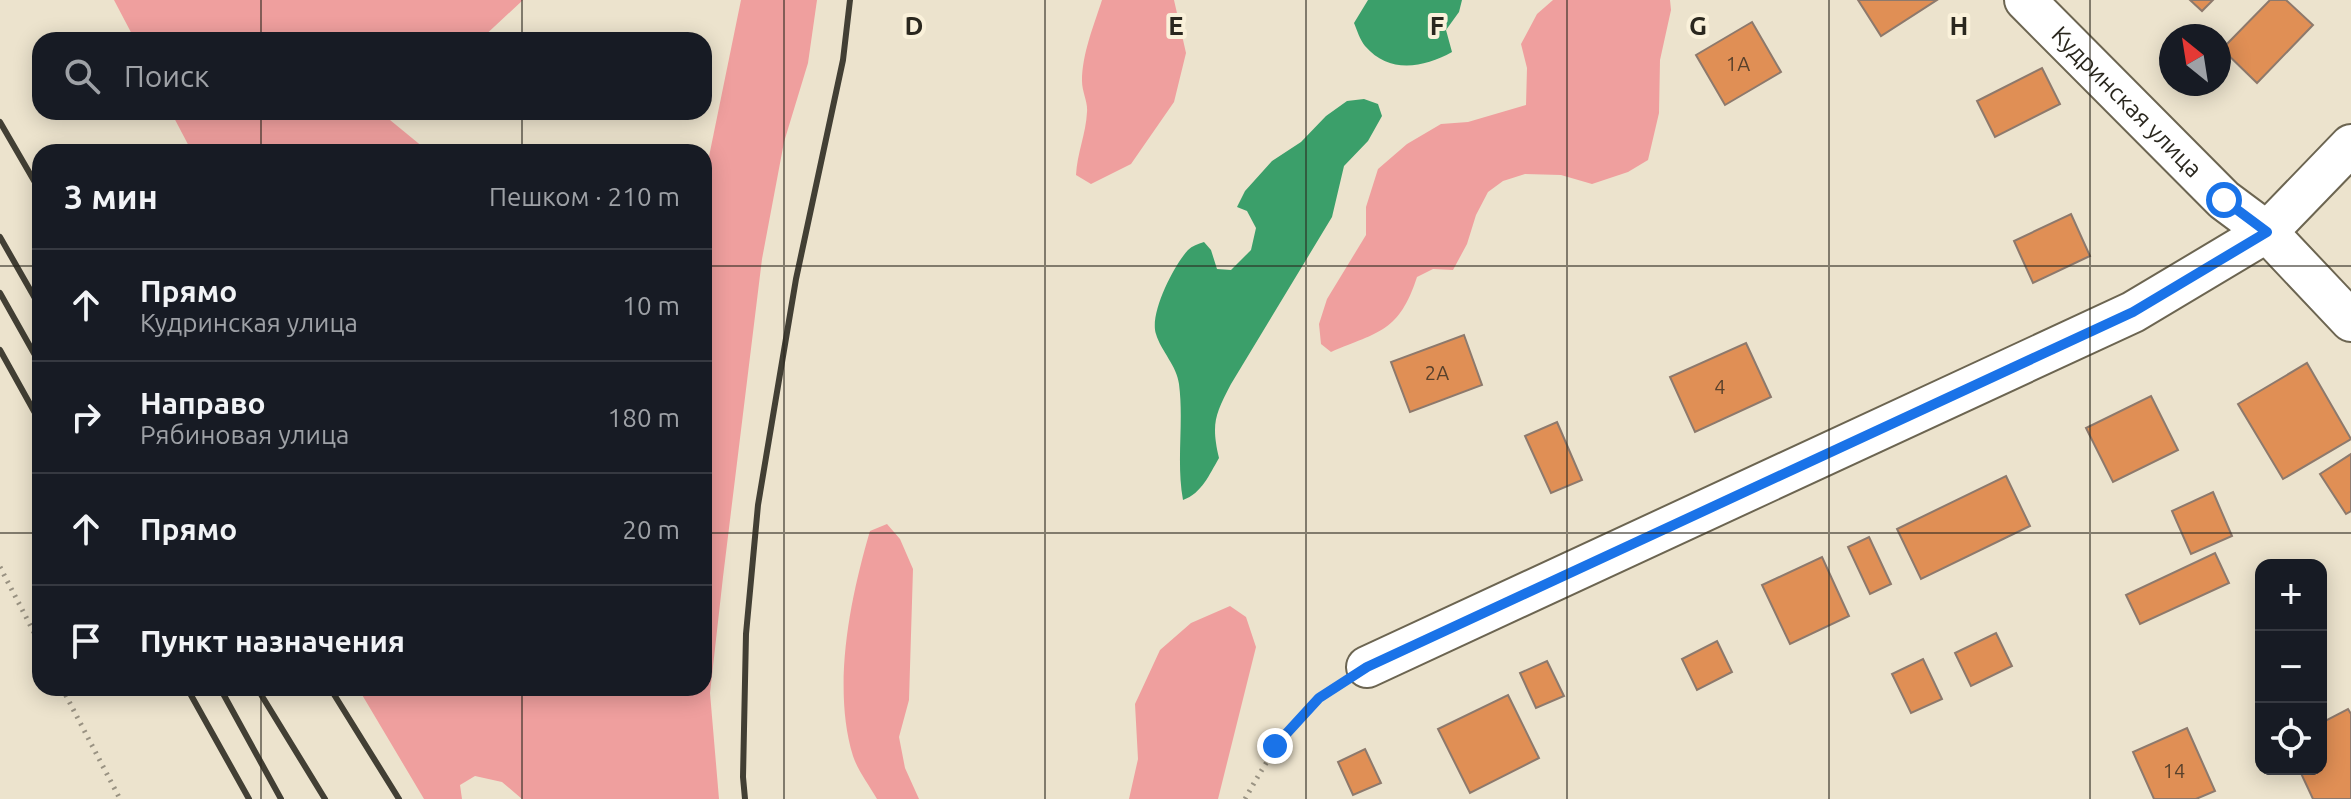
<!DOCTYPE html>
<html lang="ru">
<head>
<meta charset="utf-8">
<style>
	:root { --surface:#171b24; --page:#20242c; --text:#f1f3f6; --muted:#9ea1a6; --line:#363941 }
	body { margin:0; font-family:Ubuntu,sans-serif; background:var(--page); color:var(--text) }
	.controls { position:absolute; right:24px; bottom:24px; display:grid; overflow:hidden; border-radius:16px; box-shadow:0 4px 20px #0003 }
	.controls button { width:72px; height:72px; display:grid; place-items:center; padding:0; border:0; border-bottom:2px solid var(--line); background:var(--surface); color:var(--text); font:40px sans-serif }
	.compass { position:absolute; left:2159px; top:24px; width:72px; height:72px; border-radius:50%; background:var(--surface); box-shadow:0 4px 20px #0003; rotate:330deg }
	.stop { position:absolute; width:24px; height:24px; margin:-18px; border:6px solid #1a73e8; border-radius:50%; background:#fff }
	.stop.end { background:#1a73e8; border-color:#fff; box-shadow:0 2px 8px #0008 }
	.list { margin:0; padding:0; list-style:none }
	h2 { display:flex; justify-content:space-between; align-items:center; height:104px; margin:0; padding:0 32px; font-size:34px }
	h2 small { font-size:26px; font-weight:400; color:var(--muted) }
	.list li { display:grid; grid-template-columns:52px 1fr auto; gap:24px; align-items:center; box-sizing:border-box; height:112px; padding:0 32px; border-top:2px solid var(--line) }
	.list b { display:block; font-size:30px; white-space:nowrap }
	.list p { margin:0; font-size:26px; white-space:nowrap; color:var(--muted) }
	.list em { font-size:26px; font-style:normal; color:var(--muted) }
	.icon { flex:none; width:44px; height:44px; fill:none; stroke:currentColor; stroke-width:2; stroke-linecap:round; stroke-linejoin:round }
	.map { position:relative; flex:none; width:2351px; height:799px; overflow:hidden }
	.search { position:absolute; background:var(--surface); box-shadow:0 4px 20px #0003; left:32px; top:32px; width:680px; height:88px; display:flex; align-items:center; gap:20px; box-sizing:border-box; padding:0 28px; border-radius:24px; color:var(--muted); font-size:30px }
	.panel { position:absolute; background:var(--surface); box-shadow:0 4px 20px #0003; left:32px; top:144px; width:680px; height:552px; border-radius:24px }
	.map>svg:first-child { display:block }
</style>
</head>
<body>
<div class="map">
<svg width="2351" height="799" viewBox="0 0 2351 799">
	<rect width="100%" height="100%" fill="#ece3cd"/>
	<!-- green -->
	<path fill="#ef9f9e" d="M114 0H523L480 40H135Z
		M741 0H817L808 63 784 142 762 259 723 577 710 693 719 799H522L502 782 475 776 460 785 462 799H424L358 688H704V181Z
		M1102 0H1174L1186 53 1174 102 1131 164 1091 184 1076 175C1077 153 1086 134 1087 112 1088 102 1082 92 1082 81 1082 54 1094 25 1102 0Z
		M1553 0H1670L1671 10 1660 60 1659 113 1648 160 1628 172 1592 184 1561 175 1525 174 1503 181 1488 192 1476 215 1467 244 1453 270 1433 269 1417 277C1399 332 1380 331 1331 352L1321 344 1319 324 1327 299 1366 235V207L1378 169 1407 144 1441 124 1468 122 1526 105 1527 68 1521 44 1537 14Z
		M171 112H388L390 120 429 152H192Z
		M887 524 900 539 913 569 909 700 899 737 905 768 919 799H877C869 785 858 771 853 756 832 687 850 599 870 531Z
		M1230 606 1246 617 1256 647 1218 799H1129L1138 759 1135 704 1160 650 1191 623Z"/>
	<!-- water -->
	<path fill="#3b9f6a" d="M1368 0H1462L1459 12 1446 30 1452 52C1423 68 1389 74 1365 46 1360 40 1357 30 1354 23Z
		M1364 99 1378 104 1382 116 1368 141 1344 166 1332 217 1231 384C1215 415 1211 423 1219 458 1209 475 1202 493 1183 500 1176 461 1184 423 1179 384 1177 366 1161 351 1156 334 1149 314 1174 265 1188 250 1192 246 1198 244 1204 242L1211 250 1217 269 1231 270 1251 250 1256 228 1247 211 1237 207 1245 191 1272 161 1301 142 1326 116 1347 101Z"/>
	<!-- building -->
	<path fill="#e08f55" stroke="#8d796c" stroke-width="2" d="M1858 0H1937L1881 36Z
		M2190 0H2213L2202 11Z
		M2270 0H2286L2313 25 2257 83 2222 49Z
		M1752 22 1781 72 1725 105 1696 55Z
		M2042 68 2060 104 1995 137 1977 101Z
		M2071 214 2090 256 2033 283 2014 241Z
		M1464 335 1482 385 1410 412 1391 362Z
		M1746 343 1771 397 1695 432 1670 377Z
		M2307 363 2351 439 2283 479 2238 404Z
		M2151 396 2178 450 2113 482 2086 428Z
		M1557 422 1582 480 1551 493 1525 436Z
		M2351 454V511L2346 514 2320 474Z
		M2006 476 2030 526 1921 579 1897 529Z
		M2213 492 2232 536 2191 554 2172 511Z
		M1869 537 1891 584 1870 594 1848 547Z
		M2215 553 2229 583 2140 624 2126 595Z
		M1822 557 1849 616 1790 644 1762 585Z
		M1996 633 2012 666 1971 686 1955 653Z
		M1717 641 1732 672 1697 690 1682 659Z
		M1923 659 1942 699 1911 713 1892 674Z
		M1547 661 1564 696 1536 708 1520 673Z
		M1508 695 1539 758 1470 793 1438 729Z
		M2348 709 2351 714V799H2313L2299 769H2321V723Z
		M2187 728 2215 791 2196 799H2154L2133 752Z
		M1365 749 1381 783 1353 795 1338 762Z"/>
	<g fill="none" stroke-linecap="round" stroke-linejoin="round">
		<defs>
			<g id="street">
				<path id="s1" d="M2025 0 2224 200 2267 232 2351 321"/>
				<path d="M1367 667 2133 312 2267 232 2351 145"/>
			</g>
		</defs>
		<!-- street casing -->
		<use href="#street" stroke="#6c6551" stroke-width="44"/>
		<!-- path -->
		<path stroke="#999282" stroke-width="5" stroke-dasharray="2 6" stroke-linecap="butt" d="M0 567 40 644
			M62 688 120 799
			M1245 799C1269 756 1295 714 1337 687"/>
		<!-- street -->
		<use href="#street" stroke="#fff" stroke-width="40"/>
		<!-- rail -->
		<path stroke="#423f34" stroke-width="6" d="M0 122 40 191
			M0 237 40 307
			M0 293 40 364
			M0 350 40 422
			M187 688 249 799
			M220 688 281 799
			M257 688 325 799
			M330 688 399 799
			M745 799 743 777 746 634 758 505 796 279 843 60 850 0"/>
	</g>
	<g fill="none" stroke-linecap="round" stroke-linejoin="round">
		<!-- route -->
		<path stroke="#1a73e8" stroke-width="10" d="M1275 746 1319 698 1367 667 2133 312 2267 232 2224 200"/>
	</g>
	<!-- grid -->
	<path fill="none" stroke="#2a271e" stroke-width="2" stroke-opacity="0.55" d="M261 0V40M522 0V40M784 0V799M1045 0V799M1306 0V799M1567 0V799M1829 0V799M2090 0V799M261 112V152M522 112V152M0 266H40M704 266H2351M0 533H40M704 533H2351M261 688V799M522 688V799"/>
	<g text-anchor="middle" stroke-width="8" stroke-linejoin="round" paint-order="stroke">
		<!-- number labels -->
		<g font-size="20" fill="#58412c">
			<text x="1738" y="71">1А</text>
			<text x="1437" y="380">2А</text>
			<text x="1720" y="394">4</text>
			<text x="2174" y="778">14</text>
		</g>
		<!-- street labels -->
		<g font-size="24" fill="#2a271e" stroke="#faf1da">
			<text dy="8" stroke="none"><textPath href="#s1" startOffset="144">Кудринская улица</textPath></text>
		</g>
	</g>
	<g font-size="26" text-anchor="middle" font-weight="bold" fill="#2a271e" stroke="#faf1da" stroke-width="8" stroke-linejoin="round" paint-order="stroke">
		<text x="914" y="35">D</text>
		<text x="1176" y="35">E</text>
		<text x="1437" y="35">F</text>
		<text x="1698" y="35">G</text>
		<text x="1959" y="35">H</text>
	</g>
</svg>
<div class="controls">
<button>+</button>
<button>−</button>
<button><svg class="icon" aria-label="locate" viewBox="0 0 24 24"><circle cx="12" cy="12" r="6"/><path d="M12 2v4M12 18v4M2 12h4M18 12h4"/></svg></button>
</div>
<svg class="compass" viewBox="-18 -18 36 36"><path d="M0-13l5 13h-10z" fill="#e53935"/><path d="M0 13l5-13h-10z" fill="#9ea1a6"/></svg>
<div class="stop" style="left:2224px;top:200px"></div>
<div class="stop end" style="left:1275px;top:746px"></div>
<div class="search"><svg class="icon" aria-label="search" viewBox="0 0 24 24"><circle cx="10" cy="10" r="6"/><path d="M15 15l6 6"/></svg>Поиск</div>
<section class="panel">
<h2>3 мин<small>Пешком · 210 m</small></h2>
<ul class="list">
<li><svg class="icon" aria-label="ahead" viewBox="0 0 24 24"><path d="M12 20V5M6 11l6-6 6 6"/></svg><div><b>Прямо</b><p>Кудринская улица</p></div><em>10 m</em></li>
<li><svg class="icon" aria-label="right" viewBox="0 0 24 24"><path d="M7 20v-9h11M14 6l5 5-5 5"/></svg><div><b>Направо</b><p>Рябиновая улица</p></div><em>180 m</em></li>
<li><svg class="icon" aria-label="ahead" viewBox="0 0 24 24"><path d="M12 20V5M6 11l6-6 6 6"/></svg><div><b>Прямо</b></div><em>20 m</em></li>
<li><svg class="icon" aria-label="arrive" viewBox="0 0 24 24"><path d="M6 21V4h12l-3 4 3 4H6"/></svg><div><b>Пункт назначения</b></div></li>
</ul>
</section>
</div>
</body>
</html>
